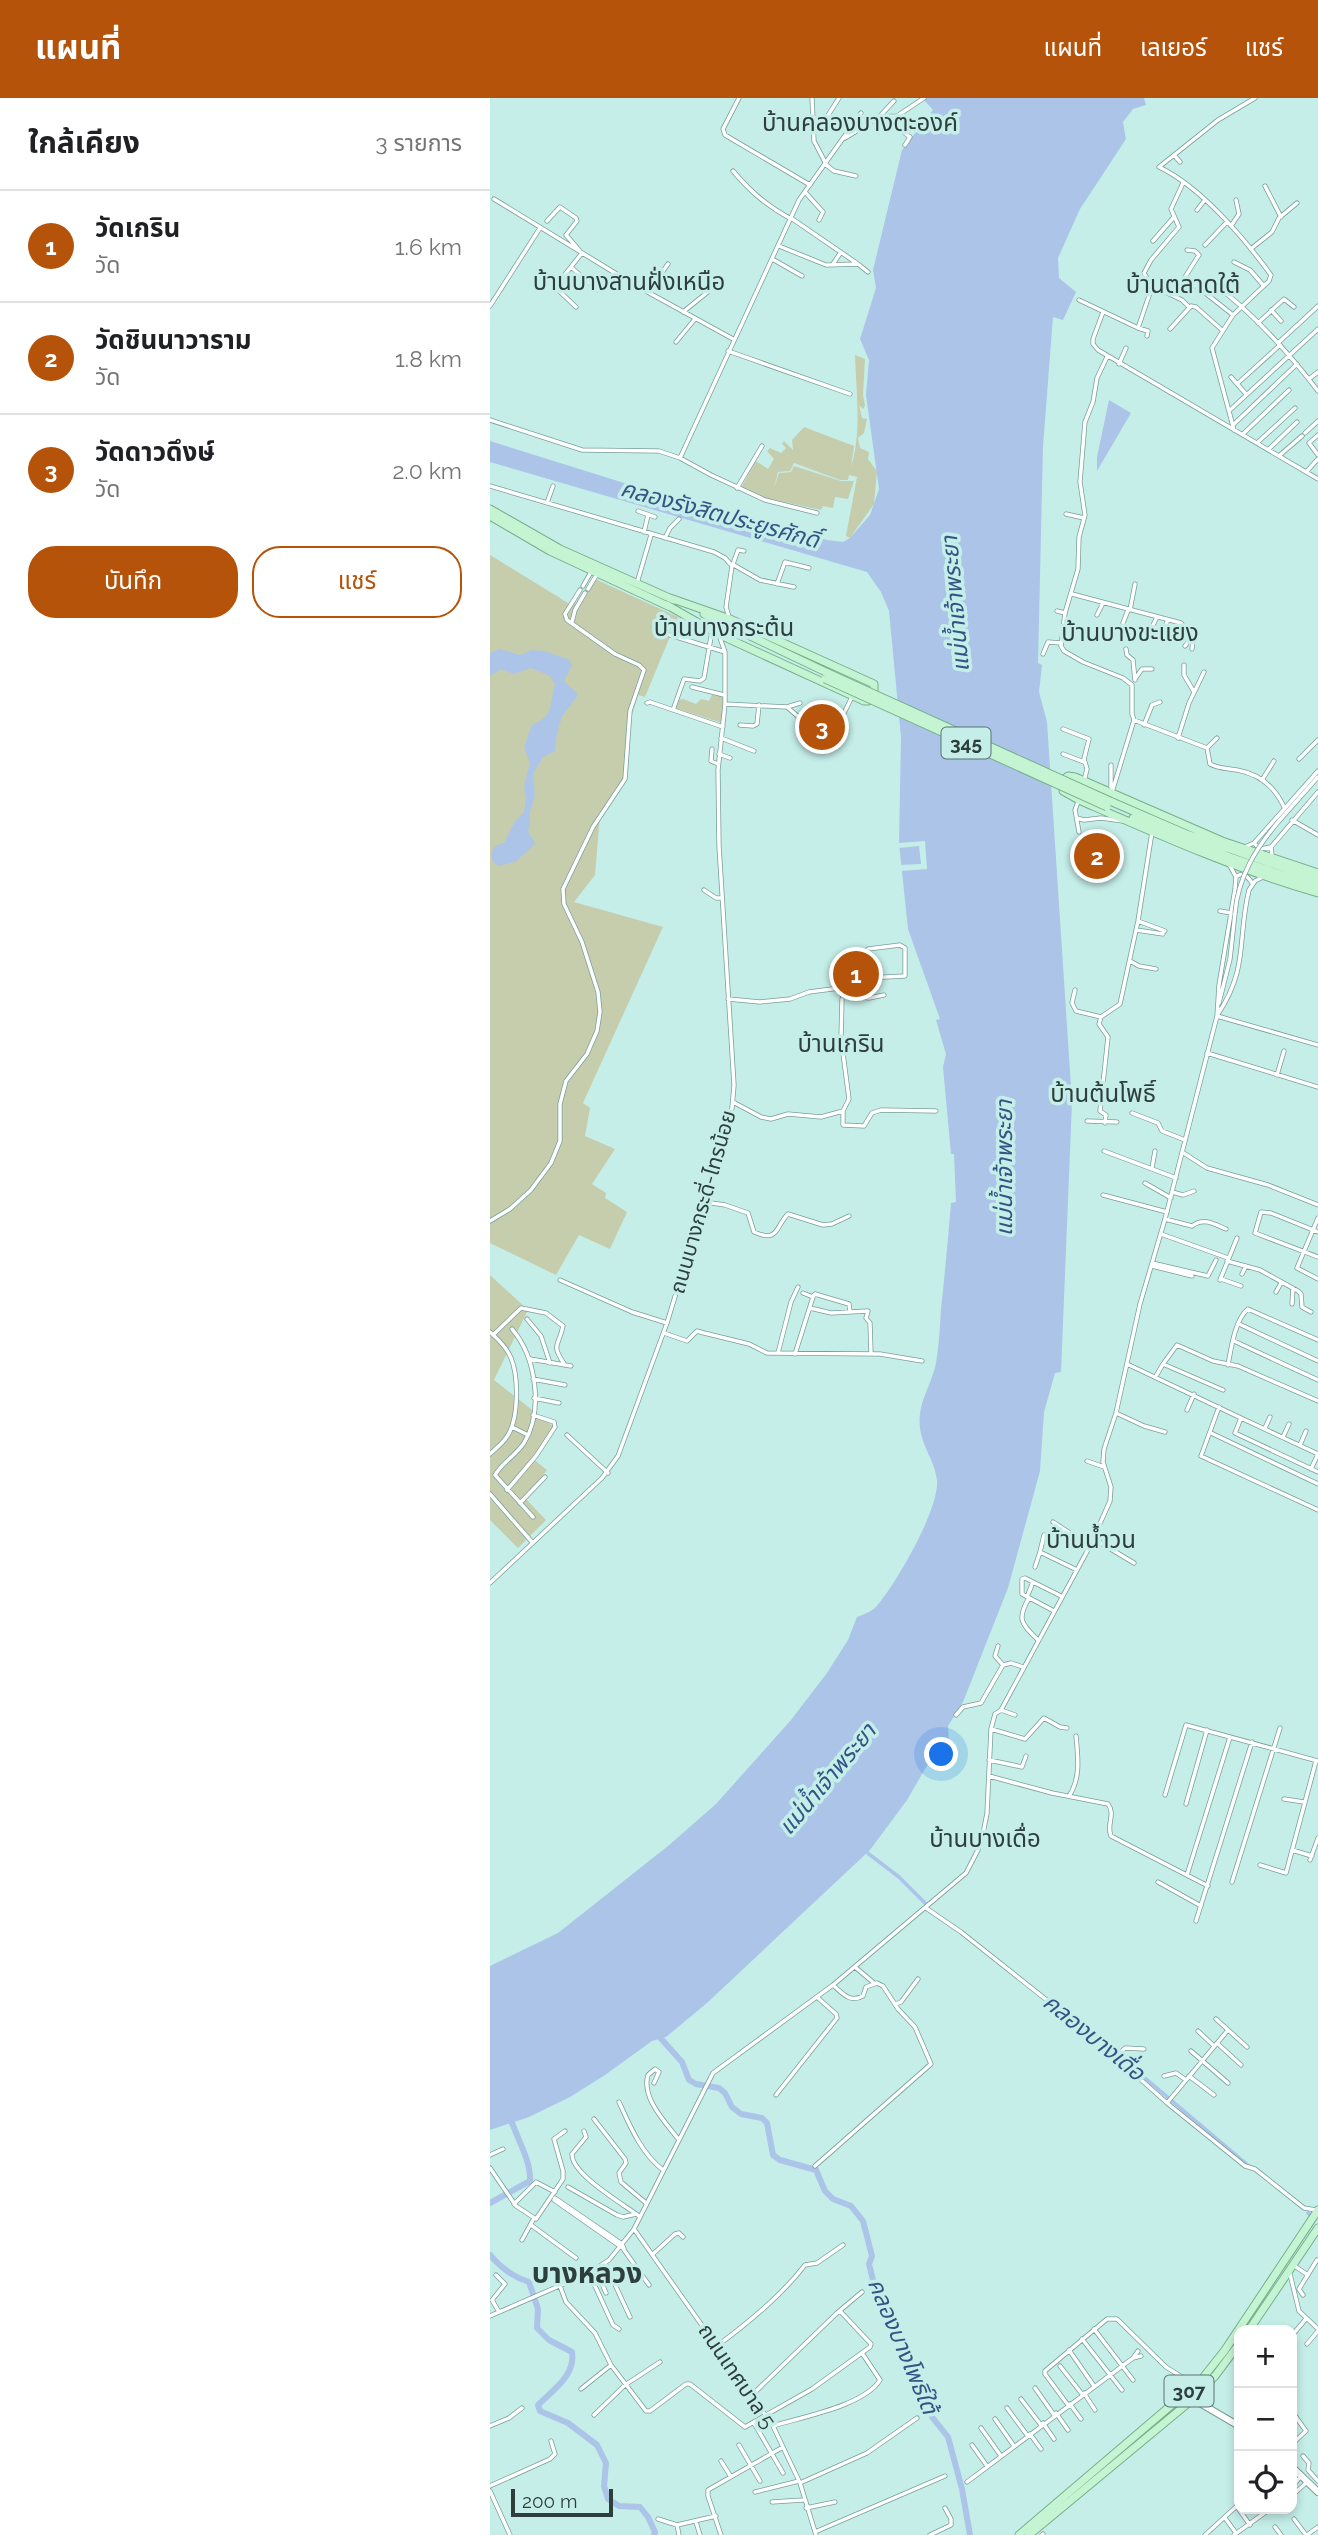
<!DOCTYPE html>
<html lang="th">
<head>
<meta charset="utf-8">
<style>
	:root { --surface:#fff; --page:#f2f2f2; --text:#202124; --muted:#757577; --line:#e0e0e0; --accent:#b45309 }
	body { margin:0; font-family:Raleway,"Noto Sans Thai",sans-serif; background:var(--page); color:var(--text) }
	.controls { position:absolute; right:21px; bottom:21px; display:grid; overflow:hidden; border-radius:14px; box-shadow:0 4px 10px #0003 }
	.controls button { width:63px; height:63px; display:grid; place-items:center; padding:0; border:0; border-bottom:2px solid var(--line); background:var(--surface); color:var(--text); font:35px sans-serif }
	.scale { position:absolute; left:21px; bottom:18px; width:102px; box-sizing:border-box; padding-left:7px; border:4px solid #2e3e3c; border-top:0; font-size:19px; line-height:24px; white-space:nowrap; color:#2e3e3c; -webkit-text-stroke:5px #c5eee9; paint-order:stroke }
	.you { position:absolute; left:452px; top:1657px; width:24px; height:24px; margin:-18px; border:5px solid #fff; border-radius:50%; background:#1a73e8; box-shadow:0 0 0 10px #1a73e833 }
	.badge { display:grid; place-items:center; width:46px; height:46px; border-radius:50%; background:var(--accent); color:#fff; font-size:23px; font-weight:700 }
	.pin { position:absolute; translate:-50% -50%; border:4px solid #fff; box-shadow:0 2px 7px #0006 }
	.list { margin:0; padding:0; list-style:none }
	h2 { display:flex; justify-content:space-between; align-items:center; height:91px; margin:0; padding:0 28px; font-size:30px }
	h2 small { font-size:23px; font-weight:400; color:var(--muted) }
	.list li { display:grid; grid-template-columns:46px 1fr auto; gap:21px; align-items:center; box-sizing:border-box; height:112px; padding:0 28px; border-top:2px solid var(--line) }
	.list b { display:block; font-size:26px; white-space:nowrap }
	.list p { margin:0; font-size:23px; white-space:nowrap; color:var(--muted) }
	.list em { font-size:23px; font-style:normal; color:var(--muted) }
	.actions { display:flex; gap:14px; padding:21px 28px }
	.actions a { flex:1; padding:16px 0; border:2px solid var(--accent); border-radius:28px; text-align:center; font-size:24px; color:var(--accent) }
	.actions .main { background:var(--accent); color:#fff }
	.icon { flex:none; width:38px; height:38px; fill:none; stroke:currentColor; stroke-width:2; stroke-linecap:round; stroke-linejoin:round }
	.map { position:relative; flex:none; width:828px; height:2437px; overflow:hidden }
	header { display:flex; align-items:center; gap:42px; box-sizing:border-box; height:98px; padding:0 35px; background:var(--accent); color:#fff }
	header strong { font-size:33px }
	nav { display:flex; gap:38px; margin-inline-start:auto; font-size:24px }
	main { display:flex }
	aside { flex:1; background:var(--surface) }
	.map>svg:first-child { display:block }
</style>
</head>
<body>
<header>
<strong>แผนที่</strong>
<nav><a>แผนที่</a><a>เลเยอร์</a><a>แชร์</a></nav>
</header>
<main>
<aside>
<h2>ใกล้เคียง<small>3 รายการ</small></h2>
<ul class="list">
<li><span class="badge">1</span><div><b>วัดเกริน</b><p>วัด</p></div><em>1.6 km</em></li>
<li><span class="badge">2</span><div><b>วัดชินนาวาราม</b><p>วัด</p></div><em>1.8 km</em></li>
<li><span class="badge">3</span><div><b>วัดดาวดึงษ์</b><p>วัด</p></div><em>2.0 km</em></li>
</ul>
<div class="actions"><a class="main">บันทึก</a><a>แชร์</a></div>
</aside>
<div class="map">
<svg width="828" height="2437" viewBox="0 0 828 2437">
	<rect width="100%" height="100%" fill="#c5eee9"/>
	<!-- green -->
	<path fill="#c6cdad" d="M365 257 375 261 373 297 375 308 373 311 369 307 372 320 377 321 374 335 368 340 370 350 379 354 378 361 387 373 384 406 360 440 356 438 367 379 359 377 358 382H350L304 365 300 373 288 374 284 390 289 375 301 374 304 368 351 383H364L358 401 345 399 343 410 333 408 331 412 276 400 251 390 266 363 278 371 284 361 277 353 280 350 291 355 296 350 292 346 294 343 303 352 302 342 314 329 364 348 361 369C372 334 366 293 365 257Z
		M0 457 83 508 103 480 188 519 155 599 148 597 141 620 138 675 110 717 105 777 84 804 173 829 93 1005 100 1010 95 1038 125 1051 102 1086 116 1095 115 1100 137 1114 120 1151 89 1137 66 1177 0 1145Z
		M222 597 233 598 232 625 185 610 187 602 193 601 206 606 211 601 219 603Z
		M0 1177 38 1212 4 1282 64 1329 42 1360 57 1372 35 1400 56 1422 28 1450 0 1422Z"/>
	<!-- water -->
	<path fill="#abc4e8" d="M436 0H654L656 7 643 11 633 24 636 41 590 111 568 160 569 180 586 194 573 222 563 219 553 348 548 565 552 567 549 594 557 624 582 1004 571 1274 565 1275 554 1314 550 1373 518 1490 473 1604 458 1628 459 1644 450 1645 417 1702 380 1752 217 1905 176 1939 162 1943 115 1977 80 1999 39 2019 0 2032V1868L68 1835 178 1748 226 1706 301 1622 337 1575 358 1542 367 1519C374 1516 381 1514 386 1509 404 1489 450 1411 447 1382 444 1357 424 1342 431 1310 434 1296 443 1281 446 1265 449 1247 450 1229 451 1211 455 1176 458 1140 461 1105L466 1104 464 1056H461L453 969 456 956 446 922 450 921 418 831 409 745 411 639 399 513 391 494 377 474 0 364V343L147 389 337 442 353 444 360 440 380 417 389 391 376 297 379 262 370 241 386 190 383 172 412 52 443 12 434 2Z
		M619 302 641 315 607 373V359Z
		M10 551 30 557 42 552 54 553 78 561 82 567 74 583 88 596C83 606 76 611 72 620 67 630 66 643 65 653L53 659 43 676 45 698 40 714V727L38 733 45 745C41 752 33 755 27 763L9 768 3 764 1 756 5 748 14 745 25 723 34 714 36 701 34 688 40 665 34 649 42 627C65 617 59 607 65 586L60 578 41 570 24 576 11 571 0 578V555Z"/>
	<!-- pier -->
	<path fill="#c5eee9" d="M435 743 437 771 411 773V767L431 766 429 748 409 750V745Z"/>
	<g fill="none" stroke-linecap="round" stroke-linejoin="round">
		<!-- canal -->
		<path stroke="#abc4e8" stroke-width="3.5" d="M375 1753 409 1779 437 1807
			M603 1936 759 2068
			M818 2115 820 2117"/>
		<!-- river -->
		<path stroke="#abc4e8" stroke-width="6" d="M166 1935 192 1964 199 1982 206 1986 229 1990 235 1995 242 2009 251 2016 272 2020 277 2025 283 2057 290 2062 326 2072 335 2093 343 2101 361 2108 373 2123 382 2158 379 2166 383 2182 398 2204 411 2249 426 2273 442 2319 458 2339 472 2391 480 2437
			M0 2105 40 2083C41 2062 27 2041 20 2019
			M0 2157C11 2170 23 2179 39 2184L48 2211 47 2230 59 2242 82 2254C86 2277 63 2292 48 2307L50 2313 78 2325 107 2347 116 2365 114 2388 118 2401 129 2408 150 2409 158 2419 165 2434 164 2437"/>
		<defs>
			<path id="street" d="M249 0 233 31 235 37 320 87
				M322 0 324 43 336 66
				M323 19 335 22 349 0
				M389 19 407 18 434 0
				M401 19 409 31 420 39 415 47
				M386 22 404 24
				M355 40 389 19 404 3
				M684 57 690 64
				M335 66 344 73 366 78
				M243 73C261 94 277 108 301 121
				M775 88 791 119
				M315 94 333 114 329 122
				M4 101 143 186 243 241
				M707 112 714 103
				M301 120 368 166
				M57 123 70 109 86 120 87 123 76 137 89 152
				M741 128 749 116 746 102
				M663 143 684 119
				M715 147 737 124
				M289 148 336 167 368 166 378 174
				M762 150 782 134 789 120 807 105
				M697 152 705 153 709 157 695 179 743 217
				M284 162 312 178
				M744 164 760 172 774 188
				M343 166 351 154
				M81 169 107 192 112 188
				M723 185C763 215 798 254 828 293
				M153 192 158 184 164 186 178 166
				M675 194 692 202 699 209
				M589 202 648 230 662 189 654 175 661 162 689 129 681 111 693 85
				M0 208 50 130
				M86 209 65 189 92 155
				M781 212 791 223
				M193 214 219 193 203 183
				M613 214 603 241V246L608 252 828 381
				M768 225 794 201 804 209
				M648 230 658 233 657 238
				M680 231 701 208 706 209 732 232
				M186 244 205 221
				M788 245 828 208
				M238 253 360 296
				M617 259 607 280 603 304 595 324 590 384 595 417 589 439 588 471 575 515 571 548 574 553 593 564 633 580 642 587V616L644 622 622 694
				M629 266 636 250
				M741 279 756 296
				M819 281 828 274
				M747 286 790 247
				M739 313 828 231
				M0 322 92 352 169 353 190 360 221 377 275 402 327 415
				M743 327 807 266
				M744 332 722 250 743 217 779 183 781 177C754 140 711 89 669 69L728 22 765 0
				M815 335 828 323
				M753 336 799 292
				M828 337 819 345 828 357
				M767 345 805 310
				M779 351 807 324
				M790 357 812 338
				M190 360 309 102 371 15
				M817 373 828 361
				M0 388 224 454 235 460 242 468 236 509 239 519
				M247 390 272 348
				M57 405 63 388
				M148 413 165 419
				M576 416 594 420
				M154 434 158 417
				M175 440 180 430 189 421
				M242 466 270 482 304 489
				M243 466 248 452 254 453
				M147 485 161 437
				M287 486 295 464 319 470
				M93 488 101 474
				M98 491 107 476
				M582 496 691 525 703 543 702 551
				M640 512 645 486
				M567 513 575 515
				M607 517 613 505
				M82 524 85 512 95 495
				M633 525 638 512
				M662 529 667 519
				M671 536 678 522
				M180 537 235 554
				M192 541 200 522
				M695 548 701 540
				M636 551 637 557 643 562 645 582
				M553 556 558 544 571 545
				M694 567V577L704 594
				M645 581 652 571H662
				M202 589 234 597
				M157 605 160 604 233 629
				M235 606 297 609 311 621 352 619 362 599
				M297 609 310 605
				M183 612 194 581 210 583 214 580 222 533
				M644 622 717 650 720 666C729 671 738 670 747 672 769 676 785 689 794 709
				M250 627 263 628 267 626 269 607
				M654 627 662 607 670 604
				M573 631 599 641 594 661 597 671 594 683
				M231 640 264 653
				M688 640 699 605 714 574
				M717 650 727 640
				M222 651 221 663 228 666
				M229 656 240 660
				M573 656 594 664
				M809 661 828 642
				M621 667V689
				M772 682 784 663
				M588 704 585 712 589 734
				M587 720 594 722 611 720 633 723
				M802 722 828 737
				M789 723 828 679
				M764 745 770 751 781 749
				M757 748 764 745 828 673
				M782 758 781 749 828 694
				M746 779C753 773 758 779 762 785
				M214 792 226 800H231
				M730 813 741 815
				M648 823 675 833
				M646 832 673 836
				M640 863 649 868 666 871
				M585 892 582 905 586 913 611 919 630 906 648 823 662 734
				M352 897 379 900 394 897
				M238 901 270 904 300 901 319 894 350 890 378 851 410 847 415 850V878L357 881
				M352 901 351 940 359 1001 353 1013V1027L374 1028 382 1015 391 1012 446 1013
				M729 905 740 861 745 815
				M728 916C759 869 747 841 759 792L765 783 773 779
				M727 918 828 947
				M611 919 609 926 618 939 610 1013 616 1017 615 1025
				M717 955 828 989
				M787 977 794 953
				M603 995 613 997
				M243 1004 271 1019 281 1021 298 1016 331 1019 353 1013
				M642 1015 668 1025 672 1033 695 1042
				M597 1023 627 1024
				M614 1053 686 1080
				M692 1054 717 1070 778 1087 828 1107
				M662 1070 665 1053
				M655 1085 681 1100
				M682 1094 693 1097 704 1093
				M613 1097 677 1114
				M215 1104 235 1107 258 1115 264 1134C289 1145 285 1129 298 1116L333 1127 342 1126 359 1118
				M828 1120 807 1170 828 1181
				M675 1121 702 1128C713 1119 724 1126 736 1131
				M0 1123 20 1111 41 1092 61 1065 70 1043V1006L76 983 97 956 107 933 110 914 108 894 92 844 74 806 73 791 103 729 135 681 140 613 154 572 149 567 125 556 77 522 75 516 90 492
				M828 1134 781 1115 771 1114 765 1135 828 1159
				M671 1136 738 1160
				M737 1163 770 1172 808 1193 811 1196 812 1209 821 1214
				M662 1165 718 1178 726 1162
				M662 1168 702 1178
				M752 1176 756 1168
				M731 1181 751 1188
				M70 1182 142 1214 177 1225
				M730 1182 747 1140
				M786 1194 791 1185
				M323 1198 325 1196 359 1206 360 1214
				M802 1206 803 1190
				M320 1210 341 1215 378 1213 376 1220 380 1225 381 1256
				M37 1221 51 1238 60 1265
				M749 1226 828 1263
				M22 1231C46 1259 54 1312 34 1345 26 1357 12 1365 5 1377L43 1419
				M0 1234C8 1241 17 1250 21 1260 29 1280 29 1323 16 1340 12 1346 5 1351 0 1356
				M174 1235 197 1243 207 1233 214 1235 259 1246 277 1255 390 1256 432 1263
				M3 1237 31 1210 56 1215 73 1228C69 1249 60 1245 75 1267
				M744 1243 828 1282
				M288 1255 301 1204 308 1189
				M305 1256 323 1199 313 1195
				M40 1261 81 1268
				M637 1266 751 1320 745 1335 828 1374
				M673 1266 733 1292
				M738 1267C741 1251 745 1221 758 1211L828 1242
				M666 1278 673 1266 687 1247 723 1263 748 1268 828 1303
				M43 1281 75 1287
				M44 1300 69 1305
				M729 1309 711 1358 828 1412
				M697 1312 704 1296
				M626 1315 654 1328 675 1334
				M751 1320 828 1356
				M22 1329 38 1337
				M775 1330 780 1319
				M721 1335 828 1386
				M77 1337 118 1375
				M793 1339 799 1326
				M810 1347 816 1333
				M597 1363 614 1369
				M821 1371 828 1356
				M17 1392 46 1358 65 1329 64 1324 43 1317
				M0 1396 42 1444
				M30 1405 55 1379
				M563 1424 600 1448
				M604 1441 644 1465
				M550 1454 554 1437
				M545 1469 550 1454 587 1472
				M0 1485 112 1380 128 1358 177 1225 242 1010 244 987 229 748 228 672 235 606V554L229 537
				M537 1499 543 1484
				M539 1500C526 1522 532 1526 548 1542
				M564 1513 532 1496V1481L535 1480 571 1498
				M508 1548 505 1558 513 1567
				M511 1612 525 1617
				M466 1617 473 1609 491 1605 513 1567 521 1565 533 1569
				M501 1631 535 1641 554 1620 570 1629 577 1630
				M499 1662 532 1669 536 1658
				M499 1678 562 1695 618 1706C626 1716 616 1727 621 1738L718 1788
				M675 1697 696 1627 828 1663
				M579 1698C591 1680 588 1659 586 1638
				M794 1701 814 1704
				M696 1706 717 1632
				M802 1752 822 1758
				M820 1762 828 1740
				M770 1767 796 1775 826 1663
				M697 1777 740 1639
				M668 1784 711 1808
				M742 1784 790 1630
				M436 1810 471 1834 602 1938 677 2005 755 2068 765 2071 814 2110 826 2112
				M706 1823 762 1644
				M365 1869 384 1885
				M405 1906 411 1904 428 1881
				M726 1921 757 1949
				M708 1933 724 1948
				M727 1945 751 1967
				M701 1953 738 1985
				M625 1960 635 1950 654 1951
				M674 1978 686 1975 696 1982
				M699 1978 724 1997
				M164 1985 169 1974 165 1971 158 1977C151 2000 176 2025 189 2042
				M286 1997 347 1920 346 1916 328 1900
				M129 2004C140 2028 151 2055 173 2072
				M677 2005 738 1932
				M104 2021 135 2061 136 2065 129 2075 131 2084 156 2105
				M94 2033 96 2039 82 2056C81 2076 133 2106 149 2118
				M0 2057 13 2051
				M325 2068 441 1966 425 1929 408 1911 393 1888 387 1885 376 1889 373 1898C360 1905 353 1896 343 1887
				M0 2070 26 2108 46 2121 73 2081V2073L64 2041 75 2033
				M78 2089 127 2117 133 2119 146 2116
				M65 2100 132 2146 134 2151 64 2102Z
				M24 2106 46 2084 65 2094
				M41 2127 86 2160
				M144 2131 283 2328 310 2385 326 2437
				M32 2142 44 2120
				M134 2152 159 2187
				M163 2156 185 2136 189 2135 193 2139
				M115 2165 140 2219
				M803 2167 818 2177
				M106 2172 116 2195
				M99 2175 123 2227 129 2231
				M800 2176 809 2213 828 2231
				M6 2177 15 2186 2 2202 9 2214
				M70 2188 76 2204 105 2235 121 2267 156 2313H160L196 2286H200L255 2329 322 2291 380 2249 381 2246 350 2213
				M813 2197 809 2191 827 2162
				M0 2218 99 2175 119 2162 144 2131 223 1975 343 1887 476 1775 488 1752 493 1736 497 1715 501 1631 505 1616 511 1612 600 1448 620 1403 621 1389 613 1364 614 1351 626 1315 650 1206 675 1121 727 918 729 887 745 791 746 779 739 766
				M604 2231 643 2282
				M804 2235 816 2221
				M592 2241 632 2292
				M817 2246 828 2233
				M227 2248C259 2224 291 2198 315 2167L327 2165 353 2147
				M579 2252 604 2288
				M648 2253 643 2260 651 2258
				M570 2268 592 2296
				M545 2290 564 2317
				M91 2291 121 2267
				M594 2295 605 2312
				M261 2298 347 2215 372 2194
				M531 2301 551 2327
				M580 2306 591 2321
				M578 2307 555 2276V2273L617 2221H627L676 2269 705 2287
				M517 2310 537 2337
				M566 2315 578 2332
				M104 2317 135 2287 170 2264
				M505 2321 524 2348
				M264 2325 293 2375
				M553 2325 564 2341
				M0 2328 19 2320 32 2310
				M283 2328C311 2319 374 2308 390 2282L372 2255
				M491 2330 511 2358
				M540 2336 551 2351
				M802 2346 816 2333 806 2319
				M249 2347 270 2383
				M482 2347 497 2368
				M813 2358 819 2365 818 2372 828 2383
				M231 2363 241 2379
				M477 2384 643 2260
				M310 2385 377 2355 427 2320
				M0 2388 60 2361 65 2356 61 2343
				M802 2389 811 2378
				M0 2393 20 2437
				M265 2394 309 2383
				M806 2394 817 2384
				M282 2404 313 2402
				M316 2410 345 2404
				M748 2410 760 2427
				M735 2420 746 2435
				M168 2421 187 2427
				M804 2421 816 2437
				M206 2424 210 2437
				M785 2429 791 2437
				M325 2434 455 2378
				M189 2437 187 2427 226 2418
				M231 2437 218 2398V2392L293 2349
				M440 2437 461 2427V2421L455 2410
				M552 2437 553 2436
				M715 2437 749 2406
				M744 2437 780 2411
				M817 2437 828 2429"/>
			<path id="secondary" d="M703 2301 749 2328
				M802 2369 828 2394"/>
			<path id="primary" d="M0 411 70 451 184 502
				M0 418 60 453 180 509
				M177 507 228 536 374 603H378L384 597V586L240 521 180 500
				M214 516 338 575
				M620 703 694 735 828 782
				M643 720 740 759 828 789
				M828 775 732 743 585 679 578 678 573 682V693L589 702C667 736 745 771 828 795
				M759 2232 828 2130
				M529 2437 712 2281 735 2252 828 2112
				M539 2437 703 2301 725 2278 749 2246"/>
		</defs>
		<!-- street casing -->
		<use href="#street" stroke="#789f9a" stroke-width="5"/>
		<!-- secondary casing -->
		<use href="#secondary" stroke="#789f9a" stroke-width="8"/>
		<!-- primary casing -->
		<use href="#primary" stroke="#77af8b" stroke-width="9"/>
		<!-- street -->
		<use href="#street" stroke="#fff" stroke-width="3.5"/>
		<!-- secondary -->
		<use href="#secondary" stroke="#fff" stroke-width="6"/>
		<!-- primary -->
		<use href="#primary" stroke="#c5f4d3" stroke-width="7"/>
		<defs>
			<path id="street-bridge" d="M745 815C748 779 766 750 789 723"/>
			<path id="primary-bridge" d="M338 575 620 703
				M335 581 617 709"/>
		</defs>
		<!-- street-bridge casing -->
		<use href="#street-bridge" stroke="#789f9a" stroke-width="5" stroke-linecap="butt"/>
		<!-- primary-bridge casing -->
		<use href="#primary-bridge" stroke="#77af8b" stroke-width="9" stroke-linecap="butt"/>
		<!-- street-bridge -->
		<use href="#street-bridge" stroke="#fff" stroke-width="3.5"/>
		<!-- primary-bridge -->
		<use href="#primary-bridge" stroke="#c5f4d3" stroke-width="7"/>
	</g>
	<g text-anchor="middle" stroke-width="7" stroke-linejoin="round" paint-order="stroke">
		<!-- shield labels -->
		<g fill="#c5eee9" stroke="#5b7370" stroke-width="2">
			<rect x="451.5" y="629.5" width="49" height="31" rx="5"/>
			<rect x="674.5" y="2277.5" width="49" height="31" rx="5"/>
		</g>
		<g font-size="19" font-weight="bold" fill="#2e3e3c">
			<text x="476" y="652">345</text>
			<text x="699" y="2300">307</text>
		</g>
		<!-- street labels -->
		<g font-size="21" fill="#2e3e3c" stroke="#c5eee9">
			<text transform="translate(213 1104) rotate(-74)" y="7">ถนนบางกระดี่-ไทรน้อย</text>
			<text transform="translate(247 2278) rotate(56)" y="7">ถนนเทศบาล 5</text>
		</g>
		<!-- water labels -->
		<g font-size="23" font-style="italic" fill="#335585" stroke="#c5eee9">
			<text transform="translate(230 416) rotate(15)" y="8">คลองรังสิตประยูรศักดิ์</text>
			<text transform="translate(465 506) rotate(-95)" y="8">แม่น้ำเจ้าพระยา</text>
			<text transform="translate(514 1070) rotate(-90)" y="8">แม่น้ำเจ้าพระยา</text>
			<text transform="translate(337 1681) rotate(-50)" y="8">แม่น้ำเจ้าพระยา</text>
			<text transform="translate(604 1939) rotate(39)" y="8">คลองบางเดื่อ</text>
			<text transform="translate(413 2248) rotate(67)" y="8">คลองบางโพธิ์ใต้</text>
		</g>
		<!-- quarter labels -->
		<g font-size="24" fill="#2e3e3c" stroke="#c5eee9">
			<text x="370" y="33">บ้านคลองบางตะองค์</text>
			<text x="139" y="192">บ้านบางสานฝั่งเหนือ</text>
			<text x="693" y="195">บ้านตลาดใต้</text>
			<text x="234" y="538">บ้านบางกระต้น</text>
			<text x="640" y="543">บ้านบางขะแยง</text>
			<text x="351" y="954">บ้านเกริน</text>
			<text x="613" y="1004">บ้านต้นโพธิ์</text>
			<text x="601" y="1450">บ้านน้ำวน</text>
			<text x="495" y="1749">บ้านบางเดื่อ</text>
		</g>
		<!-- district labels -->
		<g font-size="28" font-weight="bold" fill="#2e3e3c" stroke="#c5eee9">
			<text x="97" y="2185">บางหลวง</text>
		</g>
	</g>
</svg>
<div class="controls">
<button>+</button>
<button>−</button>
<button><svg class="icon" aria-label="locate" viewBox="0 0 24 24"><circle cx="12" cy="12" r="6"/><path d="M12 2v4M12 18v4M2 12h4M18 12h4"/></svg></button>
</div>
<div class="scale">200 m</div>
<div class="you"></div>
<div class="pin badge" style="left:366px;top:876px">1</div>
<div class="pin badge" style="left:607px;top:758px">2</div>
<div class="pin badge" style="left:332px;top:629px">3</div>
</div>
</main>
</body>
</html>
